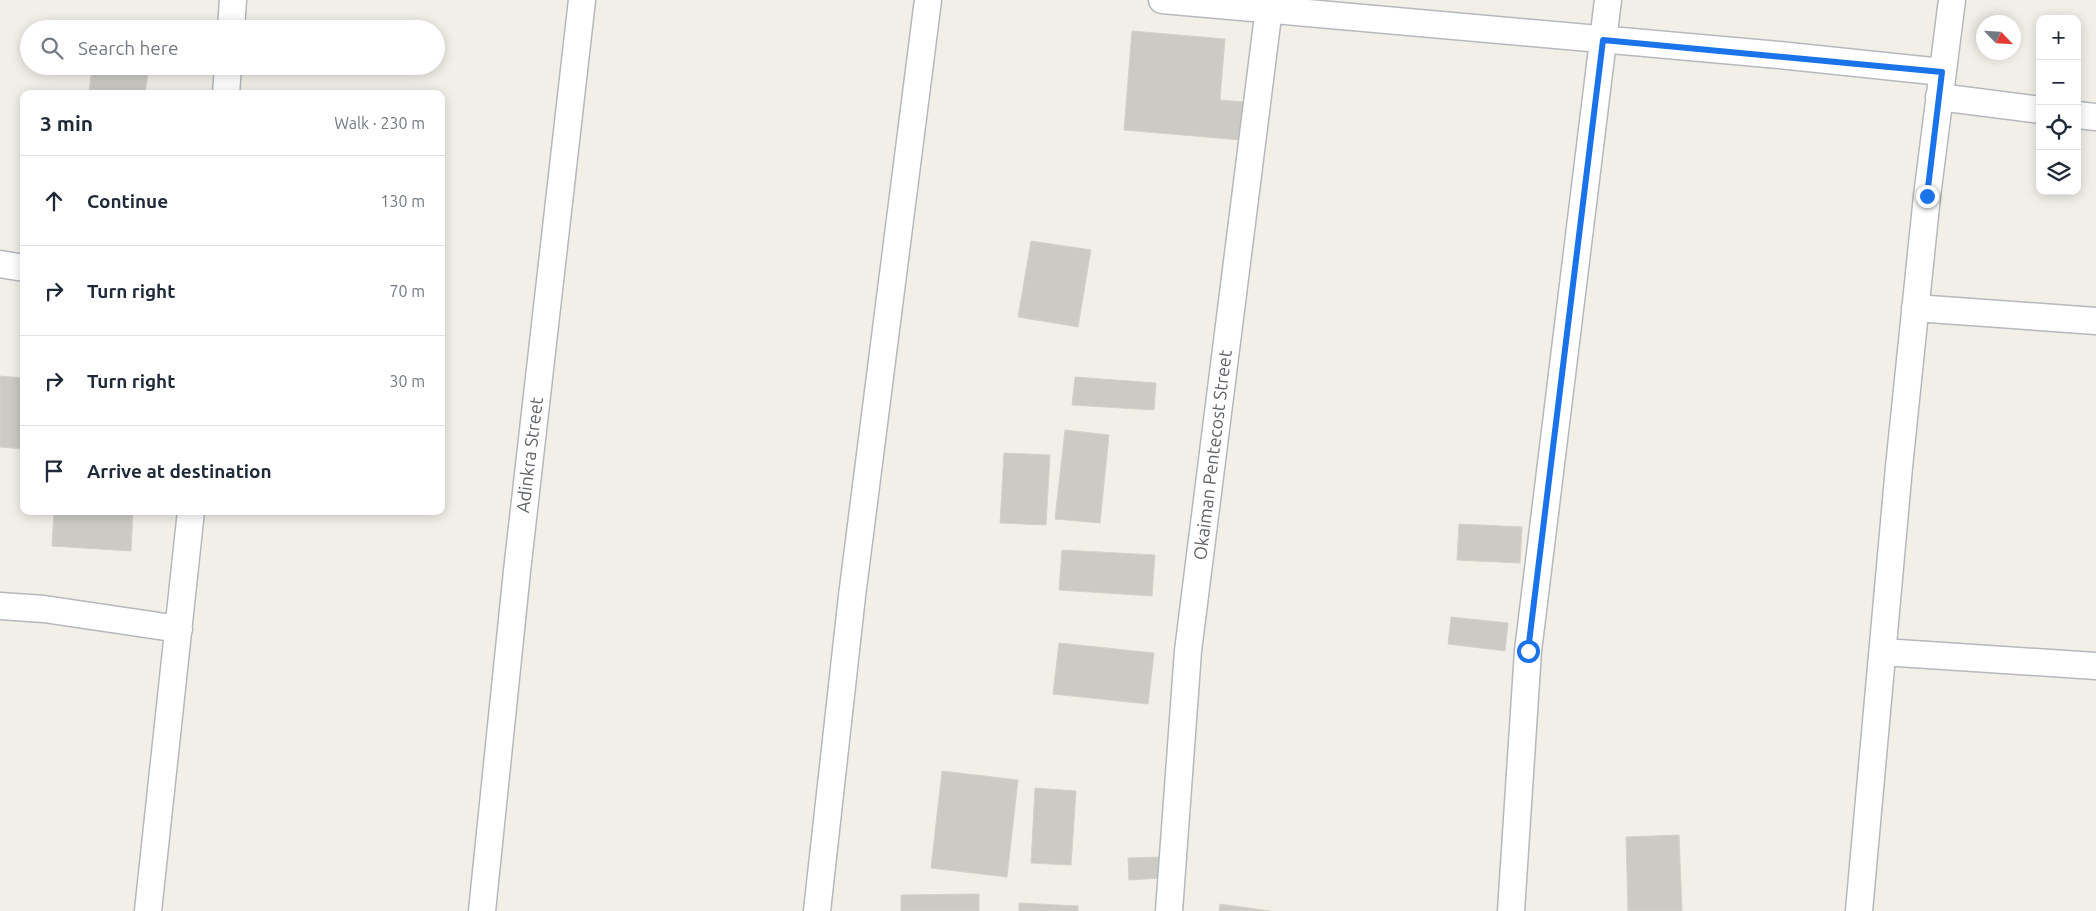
<!DOCTYPE html>
<html lang="en">
<head>
<meta charset="utf-8">
<style>
	:root { --surface:#fff; --page:#f2f2f3; --text:#1f2937; --muted:#747a83; --line:#e0e1e3 }
	body { margin:0; font-family:Ubuntu,sans-serif; background:var(--page); color:var(--text) }
	.controls { position:absolute; right:15px; top:15px; display:grid; overflow:hidden; border-radius:10px; box-shadow:0 2px 12px #0003 }
	.controls button { width:45px; height:45px; display:grid; place-items:center; padding:0; border:0; border-bottom:1px solid var(--line); background:var(--surface); color:var(--text); font:25px sans-serif }
	.compass { position:absolute; left:1976px; top:15px; width:45px; height:45px; border-radius:50%; background:var(--surface); box-shadow:0 2px 12px #0003; rotate:115deg }
	.stop { position:absolute; width:15px; height:15px; margin:-11px; border:4px solid #1a73e8; border-radius:50%; background:#fff }
	.stop.end { background:#1a73e8; border-color:#fff; box-shadow:0 1px 5px #0008 }
	.list { margin:0; padding:0; list-style:none }
	h2 { display:flex; justify-content:space-between; align-items:center; height:65px; margin:0; padding:0 20px; font-size:21px }
	h2 small { font-size:16px; font-weight:400; color:var(--muted) }
	.list li { display:grid; grid-template-columns:32px 1fr auto; gap:15px; align-items:center; box-sizing:border-box; height:90px; padding:0 20px; border-top:1px solid var(--line) }
	.list b { display:block; font-size:19px; white-space:nowrap }
	.list em { font-size:16px; font-style:normal; color:var(--muted) }
	.icon { flex:none; width:28px; height:28px; fill:none; stroke:currentColor; stroke-width:2; stroke-linecap:round; stroke-linejoin:round }
	.map { position:relative; flex:none; width:2096px; height:911px; overflow:hidden }
	.search { position:absolute; background:var(--surface); box-shadow:0 2px 12px #0003; left:20px; top:20px; width:425px; height:55px; display:flex; align-items:center; gap:12px; box-sizing:border-box; padding:0 18px; border-radius:28px; color:var(--muted); font-size:19px }
	.panel { position:absolute; background:var(--surface); box-shadow:0 2px 12px #0003; left:20px; top:90px; width:425px; height:425px; border-radius:10px }
	.map>svg:first-child { display:block }
</style>
</head>
<body>
<div class="map">
<svg width="2096" height="911" viewBox="0 0 2096 911">
	<rect width="100%" height="100%" fill="#f1efe8"/>
	<!-- building -->
	<path fill="#cccac5" stroke="#d6d1c6" d="M97 23 146 29H97Z
		M1132 31 1225 39 1220 100 1244 102 1241 140 1124 130Z
		M92 66H149L145 94H89Z
		M1031 241 1091 250 1078 327 1018 317Z
		M0 376 24 378V449L0 447Z
		M1075 377 1156 383 1154 410 1072 405Z
		M1065 430 1109 435 1100 523 1055 519Z
		M1004 453 1050 455 1046 525 1000 523Z
		M54 511H133L131 551 52 546Z
		M1459 524 1522 527 1520 563 1457 560Z
		M1062 550 1155 555 1152 596 1059 590Z
		M1451 617 1508 623 1505 651 1448 644Z
		M1059 643 1154 653 1148 704 1053 694Z
		M942 771 1018 780 1007 877 931 868Z
		M1035 788 1076 791 1071 865 1031 863Z
		M1679 835 1682 911H1628L1626 837Z
		M1160 857 1161 878 1129 880 1128 858Z
		M979 894V911H901V895Z
		M1019 903 1078 906V911H1019Z
		M1220 904 1270 911H1219Z"/>
	<g fill="none" stroke-linecap="round" stroke-linejoin="round">
		<defs>
			<path id="minor" d="M1162 0 1779 55 1942 72
				M231 29 233 0
				M226 94 228 66
				M1939 97 2040 110
				M2077 115 2096 117
				M0 264 24 268
				M1915 308 2096 321
				M0 606 44 609 179 629
				M1883 652 2096 666
				M148 911 191 511
				M482 911 517 571 582 0
				M817 911 852 596 928 0
				M1169 911 1188 651 1270 0
				M1511 911 1528 651 1608 0
				M1859 911 1899 467 1927 196 1952 0"/>
		</defs>
		<!-- minor casing -->
		<use href="#minor" stroke="#b5b8bc" stroke-width="29"/>
		<!-- minor -->
		<use href="#minor" stroke="#fff" stroke-width="26"/>
	</g>
	<g fill="none" stroke-linecap="round" stroke-linejoin="round">
		<!-- route -->
		<path stroke="#1a73e8" stroke-width="6" d="M1528 651 1603 40 1942 72 1927 196"/>
	</g>
	<g text-anchor="middle" stroke-width="4" stroke-linejoin="round" paint-order="stroke">
		<!-- street labels -->
		<g font-size="18" fill="#5f6368" stroke="#fff">
			<text transform="translate(530 455) rotate(-83)" y="6">Adinkra Street</text>
			<text transform="translate(1213 455) rotate(-83)" y="6">Okaiman Pentecost Street</text>
		</g>
	</g>
</svg>
<div class="controls">
<button>+</button>
<button>−</button>
<button><svg class="icon" aria-label="locate" viewBox="0 0 24 24"><circle cx="12" cy="12" r="6"/><path d="M12 2v4M12 18v4M2 12h4M18 12h4"/></svg></button>
<button><svg class="icon" aria-label="layers" viewBox="0 0 24 24"><path d="M12 4l9 5-9 5-9-5zM3 14l9 5 9-5"/></svg></button>
</div>
<svg class="compass" viewBox="-18 -18 36 36"><path d="M0-13l5 13h-10z" fill="#e53935"/><path d="M0 13l5-13h-10z" fill="#747a83"/></svg>
<div class="stop" style="left:1528px;top:651px"></div>
<div class="stop end" style="left:1927px;top:196px"></div>
<div class="search"><svg class="icon" aria-label="search" viewBox="0 0 24 24"><circle cx="10" cy="10" r="6"/><path d="M15 15l6 6"/></svg>Search here</div>
<section class="panel">
<h2>3 min<small>Walk · 230 m</small></h2>
<ul class="list">
<li><svg class="icon" aria-label="ahead" viewBox="0 0 24 24"><path d="M12 20V5M6 11l6-6 6 6"/></svg><div><b>Continue</b></div><em>130 m</em></li>
<li><svg class="icon" aria-label="right" viewBox="0 0 24 24"><path d="M7 20v-9h11M14 6l5 5-5 5"/></svg><div><b>Turn right</b></div><em>70 m</em></li>
<li><svg class="icon" aria-label="right" viewBox="0 0 24 24"><path d="M7 20v-9h11M14 6l5 5-5 5"/></svg><div><b>Turn right</b></div><em>30 m</em></li>
<li><svg class="icon" aria-label="arrive" viewBox="0 0 24 24"><path d="M6 21V4h12l-3 4 3 4H6"/></svg><div><b>Arrive at destination</b></div></li>
</ul>
</section>
</div>
</body>
</html>
